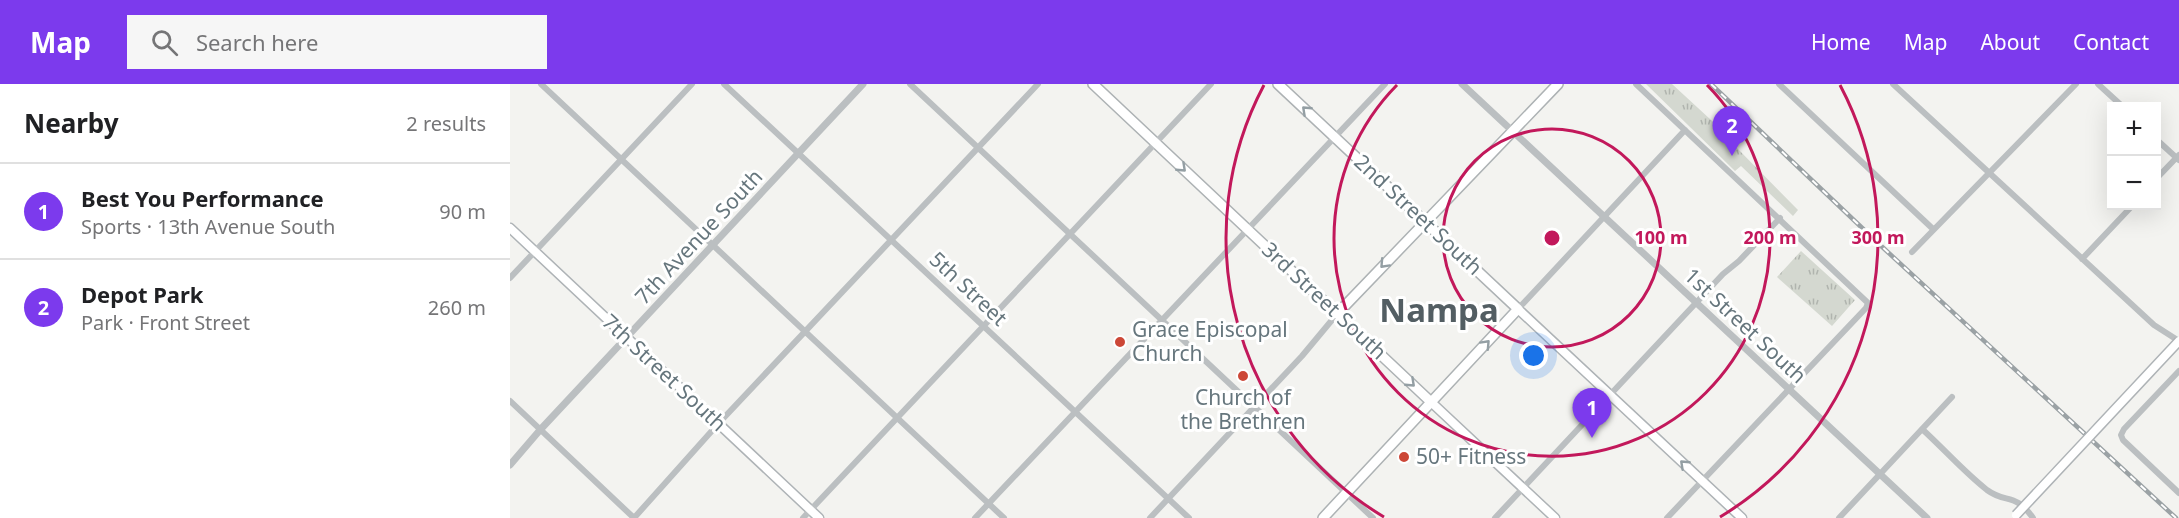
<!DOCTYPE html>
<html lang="en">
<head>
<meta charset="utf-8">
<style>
	:root { --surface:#fff; --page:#f6f6f6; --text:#202124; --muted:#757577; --line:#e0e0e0; --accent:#7c3aed }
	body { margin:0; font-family:"Noto Sans",sans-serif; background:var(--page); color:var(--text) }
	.controls { position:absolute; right:18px; top:18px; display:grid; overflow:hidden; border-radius:0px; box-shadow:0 6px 24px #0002 }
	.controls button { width:54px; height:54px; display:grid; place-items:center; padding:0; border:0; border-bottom:2px solid var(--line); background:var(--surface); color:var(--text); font:30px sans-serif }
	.you { position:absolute; left:1024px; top:272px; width:21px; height:21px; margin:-15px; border:4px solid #fff; border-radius:50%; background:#1a73e8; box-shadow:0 0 0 9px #1a73e833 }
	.badge { display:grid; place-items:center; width:39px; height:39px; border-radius:50%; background:var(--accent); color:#fff; font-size:20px; font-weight:700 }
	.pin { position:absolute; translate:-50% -50px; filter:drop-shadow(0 2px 3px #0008) }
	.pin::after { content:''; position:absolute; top:32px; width:21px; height:18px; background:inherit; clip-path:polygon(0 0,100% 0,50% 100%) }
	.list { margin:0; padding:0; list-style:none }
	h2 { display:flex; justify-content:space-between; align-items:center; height:78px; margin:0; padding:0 24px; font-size:26px }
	h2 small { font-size:20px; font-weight:400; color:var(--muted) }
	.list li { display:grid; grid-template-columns:39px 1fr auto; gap:18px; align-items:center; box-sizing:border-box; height:96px; padding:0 24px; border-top:2px solid var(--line) }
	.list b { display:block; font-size:22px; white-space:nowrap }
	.list p { margin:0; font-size:20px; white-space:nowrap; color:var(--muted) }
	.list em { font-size:20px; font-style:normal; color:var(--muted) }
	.icon { flex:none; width:33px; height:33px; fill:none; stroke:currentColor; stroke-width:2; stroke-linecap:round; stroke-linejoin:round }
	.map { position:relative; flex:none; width:1669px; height:434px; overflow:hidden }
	header { display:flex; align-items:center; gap:36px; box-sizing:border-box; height:84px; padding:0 30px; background:var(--accent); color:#fff }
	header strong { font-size:28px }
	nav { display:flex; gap:33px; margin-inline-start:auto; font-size:21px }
	.search { width:420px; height:54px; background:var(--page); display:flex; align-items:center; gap:15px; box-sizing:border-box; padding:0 21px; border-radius:0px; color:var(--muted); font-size:22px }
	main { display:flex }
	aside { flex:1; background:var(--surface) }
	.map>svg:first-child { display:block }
</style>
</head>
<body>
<header>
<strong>Map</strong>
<div class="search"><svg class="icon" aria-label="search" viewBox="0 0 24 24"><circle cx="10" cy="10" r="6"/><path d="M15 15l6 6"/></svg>Search here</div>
<nav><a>Home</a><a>Map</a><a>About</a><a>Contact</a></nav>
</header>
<main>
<aside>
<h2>Nearby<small>2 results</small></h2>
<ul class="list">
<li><span class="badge">1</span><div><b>Best You Performance</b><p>Sports · 13th Avenue South</p></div><em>90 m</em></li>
<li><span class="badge">2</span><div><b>Depot Park</b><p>Park · Front Street</p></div><em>260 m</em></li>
</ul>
</aside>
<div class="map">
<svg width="1669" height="434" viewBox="0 0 1669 434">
	<defs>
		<pattern id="grass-tufts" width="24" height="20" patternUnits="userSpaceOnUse" patternTransform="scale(1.5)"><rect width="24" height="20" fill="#d4d8d0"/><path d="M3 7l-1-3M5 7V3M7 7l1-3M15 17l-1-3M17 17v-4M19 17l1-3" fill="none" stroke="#b0b4ae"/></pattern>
	</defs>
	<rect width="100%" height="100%" fill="#f3f3f0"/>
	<!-- grass -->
	<path fill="url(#grass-tufts)" d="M1136 0H1162L1226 59 1224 61 1288 126 1283 132 1231 82 1225 87Z
		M1291 167 1345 216 1322 242 1267 193Z"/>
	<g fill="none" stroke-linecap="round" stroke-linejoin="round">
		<defs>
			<path id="secondary" d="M0 144 309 434
				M1008 225 1232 434
				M921 318 1045 434"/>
			<path id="primary" d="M583 0 921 318
				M768 0 1008 225 813 434
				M827 230 1048 0"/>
		</defs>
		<!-- secondary casing -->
		<use href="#secondary" stroke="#aeb3b6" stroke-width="11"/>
		<!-- primary casing -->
		<use href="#primary" stroke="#adb2b4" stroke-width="12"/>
		<!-- minor -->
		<path stroke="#bbbfc1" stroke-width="6" d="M31 0 494 434
			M214 0 679 434
			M400 0 863 434
			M1126 0 1358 219 1356 224 1157 434
			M1269 0 1423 145
			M1383 0 1644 241 1669 257
			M1588 0 1612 22
			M1646 55 1669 76
			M1646 95 1669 71
			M1402 168 1566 0
			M1572 175 1622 122
			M0 194 182 0
			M1008 225 1175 46
			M1669 287 1614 345 1611 351 1613 356 1669 409
			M0 317 124 434
			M1412 345C1434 365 1454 388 1477 406 1496 420 1505 408 1523 434
			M124 434 208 340 528 0
			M293 434 701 0
			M465 434 875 0
			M640 434 792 272 827 230
			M985 434 1213 190 1229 177 1270 134
			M1329 434 1442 313"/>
		<!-- tertiary -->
		<path stroke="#bbbfc1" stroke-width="7" d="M952 0 1417 434
			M0 381 30 346 353 0"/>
		<!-- secondary -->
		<use href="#secondary" stroke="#fff" stroke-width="8"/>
		<!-- primary -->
		<use href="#primary" stroke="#fff" stroke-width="9"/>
		<defs>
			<path id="rail" d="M1201 0 1369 160 1666 434"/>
		</defs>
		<!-- rail casing -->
		<use href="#rail" stroke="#9ba2a5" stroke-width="4.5"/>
		<!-- rail -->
		<use href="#rail" stroke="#fff" stroke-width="2" stroke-dasharray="7" stroke-linecap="butt"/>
		<defs>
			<path id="secondary-bridge" d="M1506 431 1669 257"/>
		</defs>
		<!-- secondary-bridge casing -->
		<use href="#secondary-bridge" stroke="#aeb3b6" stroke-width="11" stroke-linecap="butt"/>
		<!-- secondary-bridge -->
		<use href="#secondary-bridge" stroke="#fff" stroke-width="8"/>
	</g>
	<!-- one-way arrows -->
	<defs><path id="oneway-chevron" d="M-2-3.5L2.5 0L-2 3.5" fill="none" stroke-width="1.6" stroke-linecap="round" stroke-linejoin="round" transform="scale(1.5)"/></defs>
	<g stroke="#949fa4">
		<use href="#oneway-chevron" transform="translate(796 26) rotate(-137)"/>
		<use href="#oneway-chevron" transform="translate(672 84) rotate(43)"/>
		<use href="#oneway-chevron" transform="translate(874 180) rotate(133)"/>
		<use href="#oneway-chevron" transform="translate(976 260) rotate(-47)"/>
		<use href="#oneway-chevron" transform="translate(901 299) rotate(43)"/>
		<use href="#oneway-chevron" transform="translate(1174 380) rotate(-137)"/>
	</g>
	<!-- distance rings -->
	<g fill="none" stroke="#c2185b" stroke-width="3">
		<circle cx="1042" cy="154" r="109"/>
		<path d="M1197 1A218 218 0 1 1 887 1"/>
		<path d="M874 433A326 326 0 0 1 754 1M1330 1A326 326 0 0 1 1210 433"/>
	</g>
	<!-- markers -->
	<g fill="#cc4737" stroke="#fff" stroke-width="2">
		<circle cx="610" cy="258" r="6"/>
		<circle cx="733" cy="292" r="6"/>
		<circle cx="894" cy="373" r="6"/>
	</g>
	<g text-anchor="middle" stroke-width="6" stroke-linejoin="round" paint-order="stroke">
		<!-- street labels -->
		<g font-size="21" fill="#66767d" stroke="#fff">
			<text transform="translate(908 131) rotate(43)" y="7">2nd Street South</text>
			<text transform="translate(189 153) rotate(-47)" y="7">7th Avenue South</text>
			<text transform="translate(458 205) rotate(43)" y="7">5th Street</text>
			<text transform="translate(814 217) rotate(43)" y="7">3rd Street South</text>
			<text transform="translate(1235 242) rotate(43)" y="7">1st Street South</text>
			<text transform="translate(154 289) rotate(43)" y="7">7th Street South</text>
		</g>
		<!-- poi labels -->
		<g font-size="21" fill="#66767d" stroke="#fff" text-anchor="start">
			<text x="622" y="253">Grace Episcopal<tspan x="622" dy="24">Church</tspan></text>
			<text x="733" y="321" text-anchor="middle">Church of<tspan x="733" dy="24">the Brethren</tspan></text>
			<text x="906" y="380">50+ Fitness</text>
		</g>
		<!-- town labels -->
		<g font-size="33" font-weight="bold" fill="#535e63" stroke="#fff">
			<text x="929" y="238">Nampa</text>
		</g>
	</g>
	<circle cx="1042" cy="154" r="9" fill="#c2185b" stroke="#fff" stroke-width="3"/>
	<g font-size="18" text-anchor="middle" font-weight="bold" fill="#c2185b" stroke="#fff" stroke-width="6" stroke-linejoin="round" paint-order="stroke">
		<text x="1151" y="160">100 m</text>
		<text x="1260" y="160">200 m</text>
		<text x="1368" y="160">300 m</text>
	</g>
</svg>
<div class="controls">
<button>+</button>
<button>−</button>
</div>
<div class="you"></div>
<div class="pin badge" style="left:1082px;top:354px">1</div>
<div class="pin badge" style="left:1222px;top:72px">2</div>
</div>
</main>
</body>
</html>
